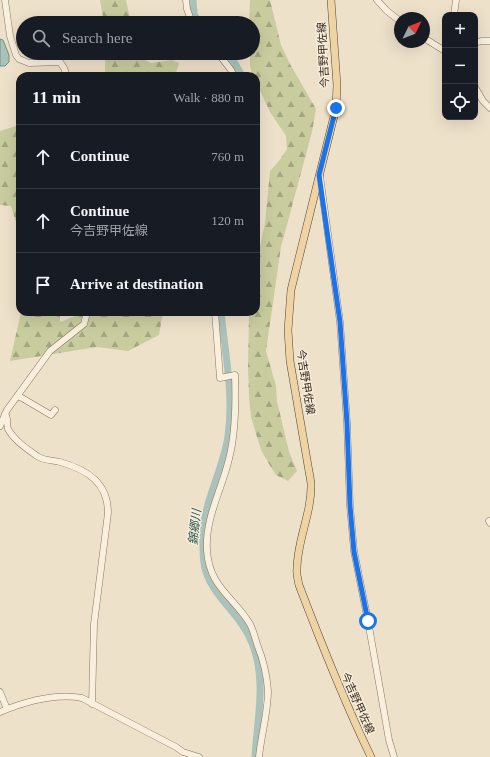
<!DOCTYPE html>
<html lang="en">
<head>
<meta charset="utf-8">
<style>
	:root { --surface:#171b24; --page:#20242c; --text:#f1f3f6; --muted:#9ea1a6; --line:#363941 }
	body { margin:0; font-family:"Times New Roman","Noto Sans JP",serif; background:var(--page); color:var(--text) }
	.controls { position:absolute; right:12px; top:12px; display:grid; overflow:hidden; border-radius:8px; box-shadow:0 4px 16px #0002 }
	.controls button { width:36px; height:36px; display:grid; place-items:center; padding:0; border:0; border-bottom:1px solid var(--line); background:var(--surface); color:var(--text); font:20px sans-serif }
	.compass { position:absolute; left:394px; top:12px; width:36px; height:36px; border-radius:50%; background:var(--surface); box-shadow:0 4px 16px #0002; rotate:47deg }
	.stop { position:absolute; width:12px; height:12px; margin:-9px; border:3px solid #1a73e8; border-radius:50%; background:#fff }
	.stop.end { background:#1a73e8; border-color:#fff; box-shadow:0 1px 4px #0008 }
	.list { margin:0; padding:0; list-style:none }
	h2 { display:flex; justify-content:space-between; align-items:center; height:52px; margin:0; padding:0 16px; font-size:17px }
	h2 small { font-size:13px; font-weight:400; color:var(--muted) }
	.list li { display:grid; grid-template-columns:26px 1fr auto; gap:12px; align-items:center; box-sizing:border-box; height:64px; padding:0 16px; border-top:1px solid var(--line) }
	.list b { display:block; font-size:15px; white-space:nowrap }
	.list p { margin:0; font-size:13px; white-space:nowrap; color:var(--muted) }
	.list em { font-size:13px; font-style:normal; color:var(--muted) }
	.icon { flex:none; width:22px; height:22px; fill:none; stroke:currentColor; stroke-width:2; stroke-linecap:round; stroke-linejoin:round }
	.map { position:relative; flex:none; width:490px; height:757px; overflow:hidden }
	.search { position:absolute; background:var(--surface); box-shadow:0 4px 16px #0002; left:16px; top:16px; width:244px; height:44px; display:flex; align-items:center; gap:10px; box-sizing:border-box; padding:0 14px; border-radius:22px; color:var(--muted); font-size:15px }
	.panel { position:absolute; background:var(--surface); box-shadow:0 4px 16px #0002; left:16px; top:72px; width:244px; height:244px; border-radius:12px }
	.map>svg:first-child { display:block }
</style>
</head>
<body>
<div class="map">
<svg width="490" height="757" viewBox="0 0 490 757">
	<defs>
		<pattern id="forest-firs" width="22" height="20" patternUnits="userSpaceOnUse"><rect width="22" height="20" fill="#c9cc9e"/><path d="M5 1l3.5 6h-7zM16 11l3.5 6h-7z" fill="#a4a680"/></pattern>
	</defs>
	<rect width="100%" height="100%" fill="#eee1ca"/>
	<!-- forest -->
	<path fill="url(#forest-firs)" d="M100 0H126L131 23H104Z
		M250 0H270L281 45 290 64 316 109 312 132 281 247 266 351 276 386 277 401 289 452 297 471 288 481 276 475 269 464 261 450 251 417 249 397 248 367 249 312H256V264L265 223 270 171 279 161 287 149 286 136 270 112 256 82V76H253L250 66V53H253V23H249Z
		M105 53H138L139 57 151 63 172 60 179 63 176 73 156 76H105Z
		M16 126 20 128V236L11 206 0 205V131Z
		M21 312H60V322L85 312H163L159 335 128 351 97 347 10 361Z"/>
	<!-- water -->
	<path fill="#aac2ba" stroke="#719187" d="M0 39 3 40 9 55V62L5 66H0Z"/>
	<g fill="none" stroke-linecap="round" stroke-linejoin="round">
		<!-- river -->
		<path stroke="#aac2ba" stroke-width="7" d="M193 0 194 14 199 23
			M226 53 233 60 242 76
			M221 312C225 353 234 395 228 436 223 472 200 507 203 545 203 554 203 563 206 572 215 599 242 616 252 643 267 680 257 719 255 757"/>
		<defs>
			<path id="minor" d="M5 0 10 36 16 55 19 59 29 63 60 62 64 68 67 76
				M186 0 187 9 192 23
				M377 0 387 11 400 21
				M454 15 456 0
				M424 38 445 51
				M475 43 481 41H490
				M218 53 231 70 234 76
				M475 87 483 101 490 108
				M320 176 340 322 347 423 350 506 354 551 368 621 389 740 394 757
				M215 312 220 378 235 375C236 403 236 432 229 459 222 489 205 518 207 550 209 587 233 596 250 624 253 630 255 637 257 644 263 659 267 675 268 691 268 712 261 736 259 757
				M17 396 22 398 51 415 55 410
				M5 414C9 419 6 424 8 429 14 440 27 449 37 456 44 461 53 460 60 462 88 470 108 483 108 513L94 624 92 704
				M0 426 7 410 50 351 84 324 87 312
				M489 521 490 523
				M0 692 7 709
				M0 712C24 702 56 693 82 698L176 747 183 752 199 757"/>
			<path id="major" d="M331 0 337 85 336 108 291 290 288 330 290 361 311 483C312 513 297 540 297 569 296 574 298 580 299 585 321 643 344 701 371 757"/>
		</defs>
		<!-- minor casing -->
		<use href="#minor" stroke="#8a735f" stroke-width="7"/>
		<!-- major casing -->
		<use href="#major" stroke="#584232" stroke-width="8"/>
		<!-- minor -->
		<use href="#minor" stroke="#f8efdd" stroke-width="6"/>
		<!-- major -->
		<use href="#major" stroke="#eed3a4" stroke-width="7"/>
	</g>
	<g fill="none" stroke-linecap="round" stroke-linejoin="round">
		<!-- route -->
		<path stroke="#1a73e8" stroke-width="5" d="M336 108 319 175 340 322 347 423 350 506 354 552 368 621"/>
	</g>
	<g text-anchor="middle" stroke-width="3" stroke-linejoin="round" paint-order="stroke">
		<!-- street labels -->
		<g font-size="11" fill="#3b2d21" stroke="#f5ecd9">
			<text transform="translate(323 55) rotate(-93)" y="4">今吉野甲佐線</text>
			<text transform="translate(306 382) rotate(81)" y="4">今吉野甲佐線</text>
			<text transform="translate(358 703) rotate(66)" y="4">今吉野甲佐線</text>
		</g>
		<!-- water labels -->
		<g font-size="12" font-style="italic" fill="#315a55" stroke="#f5ecd9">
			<text transform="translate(195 527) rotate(-84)" y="4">錦郷川</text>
		</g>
	</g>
</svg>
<div class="controls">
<button>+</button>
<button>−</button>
<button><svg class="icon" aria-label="locate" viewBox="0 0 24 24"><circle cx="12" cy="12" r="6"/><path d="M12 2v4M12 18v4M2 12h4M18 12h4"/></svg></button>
</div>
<svg class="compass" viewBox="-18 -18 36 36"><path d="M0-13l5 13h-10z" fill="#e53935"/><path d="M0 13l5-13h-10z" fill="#9ea1a6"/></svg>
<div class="stop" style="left:368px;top:621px"></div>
<div class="stop end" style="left:336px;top:108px"></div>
<div class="search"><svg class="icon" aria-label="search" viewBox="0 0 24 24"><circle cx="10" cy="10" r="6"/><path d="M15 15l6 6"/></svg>Search here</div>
<section class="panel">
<h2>11 min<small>Walk · 880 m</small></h2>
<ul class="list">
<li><svg class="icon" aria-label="ahead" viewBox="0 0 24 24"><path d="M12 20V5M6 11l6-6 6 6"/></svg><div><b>Continue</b></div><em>760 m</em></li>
<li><svg class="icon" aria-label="ahead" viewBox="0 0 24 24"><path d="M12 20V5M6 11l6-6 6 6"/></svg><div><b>Continue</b><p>今吉野甲佐線</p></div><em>120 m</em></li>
<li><svg class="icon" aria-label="arrive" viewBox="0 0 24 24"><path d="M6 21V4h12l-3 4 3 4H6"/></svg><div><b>Arrive at destination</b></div></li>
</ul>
</section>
</div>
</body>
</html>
